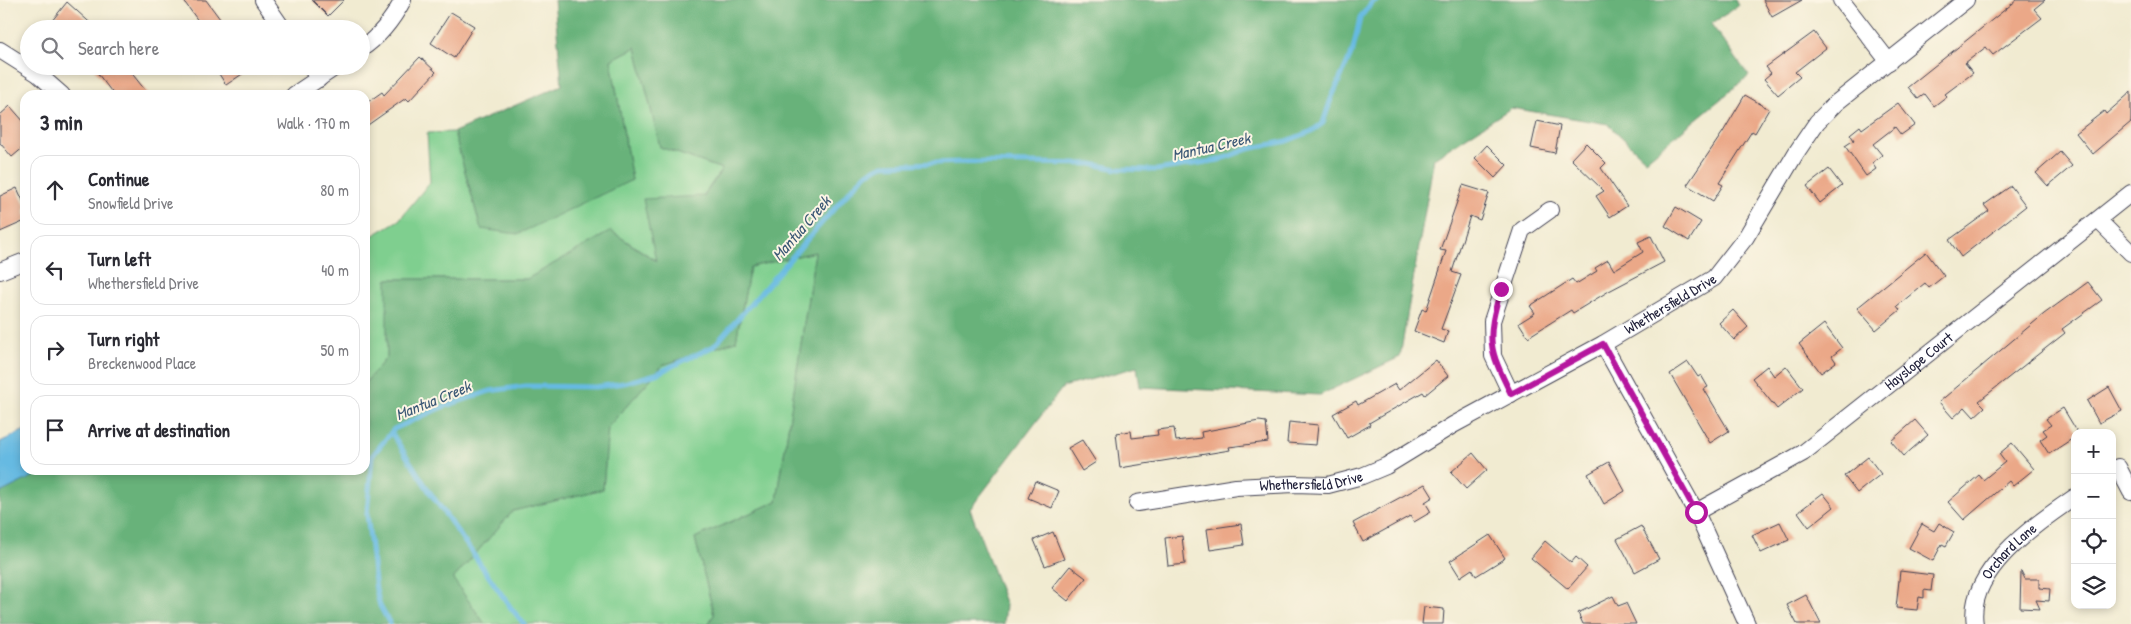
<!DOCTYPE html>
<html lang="en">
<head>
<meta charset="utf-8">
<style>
	:root { --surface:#fff; --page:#f2f2f3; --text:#2b2b33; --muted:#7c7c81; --line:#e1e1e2 }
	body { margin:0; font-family:"Patrick Hand",sans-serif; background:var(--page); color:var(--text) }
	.controls { position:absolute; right:15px; bottom:15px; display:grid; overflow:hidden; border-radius:10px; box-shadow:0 2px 8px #0003 }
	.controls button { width:45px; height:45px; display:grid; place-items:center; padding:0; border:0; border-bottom:1px solid var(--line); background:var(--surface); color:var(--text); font:25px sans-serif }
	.stop { position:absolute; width:15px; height:15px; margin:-11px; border:4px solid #b5179e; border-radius:50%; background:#fff }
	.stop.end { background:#b5179e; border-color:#fff; box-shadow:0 1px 5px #0008 }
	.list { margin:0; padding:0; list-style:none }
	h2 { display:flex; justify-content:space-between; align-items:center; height:65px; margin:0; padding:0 20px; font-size:21px }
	h2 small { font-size:16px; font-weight:400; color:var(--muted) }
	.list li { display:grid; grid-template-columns:32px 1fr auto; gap:15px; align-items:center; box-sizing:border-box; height:70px; margin:0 10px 10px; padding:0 10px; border:1px solid var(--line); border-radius:15px }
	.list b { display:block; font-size:19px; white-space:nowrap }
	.list p { margin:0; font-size:16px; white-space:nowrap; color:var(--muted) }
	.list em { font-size:16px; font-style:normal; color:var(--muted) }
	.icon { flex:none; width:28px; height:28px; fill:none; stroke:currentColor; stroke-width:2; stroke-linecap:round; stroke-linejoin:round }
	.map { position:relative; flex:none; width:2131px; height:624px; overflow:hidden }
	.search { position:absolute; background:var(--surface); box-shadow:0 2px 8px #0003; left:20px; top:20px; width:350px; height:55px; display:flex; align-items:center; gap:12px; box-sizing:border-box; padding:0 18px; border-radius:28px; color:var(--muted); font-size:19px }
	.panel { position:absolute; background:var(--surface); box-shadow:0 2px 8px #0003; left:20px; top:90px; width:350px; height:385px; border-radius:15px }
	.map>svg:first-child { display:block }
</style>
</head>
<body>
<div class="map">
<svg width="2131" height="624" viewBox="0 0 2131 624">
	<rect width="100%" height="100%" fill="#fcf5e5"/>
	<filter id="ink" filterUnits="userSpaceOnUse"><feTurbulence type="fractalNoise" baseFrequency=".02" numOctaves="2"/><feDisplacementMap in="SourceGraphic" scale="10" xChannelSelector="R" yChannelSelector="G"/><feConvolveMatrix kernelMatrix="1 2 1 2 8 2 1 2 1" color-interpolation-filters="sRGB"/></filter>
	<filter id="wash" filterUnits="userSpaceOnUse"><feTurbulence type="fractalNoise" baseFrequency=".0096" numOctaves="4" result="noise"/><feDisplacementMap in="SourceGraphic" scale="20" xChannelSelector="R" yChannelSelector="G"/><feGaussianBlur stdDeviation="1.12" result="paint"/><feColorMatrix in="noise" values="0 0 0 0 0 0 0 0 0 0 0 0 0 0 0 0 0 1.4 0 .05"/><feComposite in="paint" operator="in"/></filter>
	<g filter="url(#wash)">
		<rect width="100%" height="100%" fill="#f1ebd1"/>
		<!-- green -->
		<path fill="#7fcf8f" stroke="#507865" d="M636 47 660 147 722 169 657 261 611 231 527 279H388L387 357 365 383V240L399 220 430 182 427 133 454 132 481 229 632 180 611 60Z
			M815 252 777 501 695 538 714 615 708 624H485L453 579 513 511 603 489 608 427 663 365 736 341 750 267Z"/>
		<!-- forest -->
		<path fill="#67b27a" stroke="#446a5a" d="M554 0H1735L1738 6 1711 24 1749 76 1646 160 1608 124 1511 108 1434 158 1400 357 1320 395 1140 387 1137 367 1063 387 970 509 1006 605 1004 624H708L714 615 695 538 777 501 815 252 750 267 736 341 663 365 608 427 603 489 513 511 453 579 485 624H0V477L25 470H365V383L387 357V279H527L611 231 656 261 643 199 704 196 722 169 660 147 636 47 611 60 632 180 518 234 481 229 454 132 562 85Z"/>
		<!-- water -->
		<path fill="#66bae2" stroke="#446e8e" d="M25 430V470H46L0 493V442Z"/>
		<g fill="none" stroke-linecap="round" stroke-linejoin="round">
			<!-- stream -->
			<path stroke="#66bae2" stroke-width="5" d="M391 432 429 491 511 608 524 624
				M390 624 380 606 376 590 367 514 372 456 394 429 440 408 490 391 526 386 596 387 624 383 656 374 714 346 854 186 867 173 883 165 962 162 1091 164 1118 169 1157 170 1219 160 1248 149 1287 141 1312 131 1323 123 1331 99 1353 50 1360 18 1372 2 1378 0"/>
		</g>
		<g id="blocks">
			<!-- building -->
			<path fill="#eba888" d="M183 0H206L223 23 215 29H204Z
				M312 0H344L328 16Z
				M1763 0H1802L1772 17Z
				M2017 0H2045L2034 9 2042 18 1993 55 1986 47 1965 63 1973 73 1945 94 1947 96 1934 106 1925 94 1918 99 1908 87Z
				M67 2 97 29H59L51 22Z
				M451 12 474 26 454 58 431 43Z
				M1814 32 1826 48 1795 72 1800 77 1778 95 1764 79 1771 73 1766 67Z
				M420 57 436 72 409 101 406 98 365 127V104L382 92 384 95Z
				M92 66H126L149 95H114Z
				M214 66H254L226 85Z
				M2131 92V122L2093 154 2076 133 2104 111 2106 114Z
				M1745 95 1769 109 1755 133 1752 131 1719 183 1723 185 1713 201 1687 185 1723 132Z
				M1898 103 1915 125 1901 135 1895 127 1873 144 1882 155 1872 163 1876 169 1866 176 1845 146 1854 140 1850 134 1860 126 1862 129Z
				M10 106 25 123V146L12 157 0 143V115Z
				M1537 121 1560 126 1555 153 1531 148Z
				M1586 143 1606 163 1601 168 1627 206 1610 217 1596 196 1604 191 1571 159Z
				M1487 145 1507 165 1495 178 1475 158Z
				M2060 152 2072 166 2048 186 2036 173Z
				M1829 169 1842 186 1820 203 1807 186Z
				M1463 185 1489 193 1480 220 1470 216 1452 272 1461 275 1441 329 1448 331 1444 343 1414 331 1422 309 1426 311 1446 251 1440 250Z
				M2011 186 2026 206 1961 257 1949 240 1989 211 1984 205Z
				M17 188 25 205V221L0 232V196Z
				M1676 207 1701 222 1689 241 1665 226Z
				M1651 236 1664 262 1609 291 1573 313 1571 310 1528 337 1519 323 1535 313 1530 306 1572 279 1576 284 1597 271 1595 268 1608 260 1614 270 1643 252 1638 242Z
				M1926 252 1944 276 1929 288 1925 283 1897 306 1900 310 1876 330 1857 308Z
				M2088 282 2102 300 2062 329 2065 333 1979 401 1985 407 1974 417 1965 407 1953 418 1939 402 2044 314Z
				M1733 310 1748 327 1734 340 1719 323Z
				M1824 324 1842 348 1832 356 1836 362 1821 373 1799 344Z
				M1436 360 1448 376 1425 395 1423 392 1369 423 1370 425 1347 438 1333 414 1356 401 1358 405 1395 384 1399 390Z
				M1688 362 1698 377 1701 375 1708 387 1704 389 1729 431 1710 443 1670 374Z
				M1767 366 1774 376 1786 366 1803 388 1777 409 1752 378Z
				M2109 387 2122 411 2099 423 2087 401Z
				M2063 408 2078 433H2075V437L2049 454 2040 440 2047 435 2043 430 2051 425 2046 419Z
				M1915 420 1928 435 1904 456 1891 441Z
				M1259 421 1266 422 1268 442 1229 447 1230 450 1120 468 1116 433 1131 431 1132 438 1158 435 1157 430 1174 428 1176 441 1202 438 1201 432Z
				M1289 422 1318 425 1316 445 1287 443Z
				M1082 440 1096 462 1082 471 1068 448Z
				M2012 443 2034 469 2013 486 2009 481 1964 520 1948 502 1979 475 1983 480 2005 462 1999 454Z
				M1473 453 1487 470 1466 489 1451 472Z
				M1868 457 1881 474 1857 493 1844 476Z
				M1609 462 1625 491 1604 504 1588 474Z
				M1035 481 1059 491 1052 508 1028 498Z
				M1425 484 1433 497 1425 502 1431 512 1414 522 1410 516 1363 542 1353 523Z
				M1823 493 1834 507 1809 527 1798 512Z
				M1780 522 1789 540 1761 553 1752 535Z
				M1939 523 1954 532 1946 546 1942 544 1933 561 1909 548 1922 524 1934 531Z
				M1241 524 1244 545 1210 550 1207 529Z
				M1641 526 1659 559 1635 572 1617 539Z
				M1053 532 1064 559 1045 566 1034 540Z
				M1490 535 1505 558 1476 576 1472 569 1460 577 1450 561Z
				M1182 536 1185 564 1168 566 1165 538Z
				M1545 541 1571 563 1576 557 1587 567 1568 589 1531 558Z
				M1070 566 1086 578 1068 601 1052 588Z
				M1900 571 1933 575 1931 591 1924 590V598L1919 597 1917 610 1896 608Z
				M2021 571 2025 579H2039V588L2050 589 2049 601 2036 600 2040 609 2020 608Z
				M1806 595 1821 624H1797L1787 605Z
				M1613 596 1618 606 1626 603 1636 624H1583L1578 613Z
				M1424 607 1444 609 1443 624H1422Z"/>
		</g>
	</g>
	<g filter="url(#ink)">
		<use href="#blocks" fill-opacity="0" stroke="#414052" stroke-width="1"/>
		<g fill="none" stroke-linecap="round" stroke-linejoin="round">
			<defs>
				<g id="minor">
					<path d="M263 0 283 29"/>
					<path d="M1841 0 1889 62"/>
					<path d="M361 49C379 37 393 19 403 0"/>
					<path d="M0 50 38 74 62 95"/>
					<path d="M310 66 319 79"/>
					<path d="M294 95 337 66"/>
					<path d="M2098 220 2131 253"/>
					<path d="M0 271 25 261"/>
					<path d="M1603 344 1696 512 1747 624"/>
					<path d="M1511 394 1493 356 1492 321 1522 230 1550 210"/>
					<path d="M2118 467 2131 492"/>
					<path id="s1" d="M1137 503 1236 487 1294 484 1328 485 1362 476 1386 466 1453 425 1603 344 1714 278 1746 237 1796 153 1817 122 1836 103 1966 0"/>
					<path id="s2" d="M1696 512 1803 453 2131 193"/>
					<path id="s3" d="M1975 624C1966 571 2036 524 2075 497"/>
				</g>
			</defs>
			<!-- minor casing -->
			<use href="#minor" stroke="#414052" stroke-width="18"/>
			<!-- minor -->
			<use href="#minor" stroke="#fff" stroke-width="16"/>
		</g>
	</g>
	<g fill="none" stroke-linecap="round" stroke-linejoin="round" filter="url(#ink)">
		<!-- route -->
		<path stroke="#b5179e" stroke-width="6" d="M1501 289C1486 339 1488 348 1511 394L1603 344 1696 512"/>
	</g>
	<g text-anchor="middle" stroke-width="4" stroke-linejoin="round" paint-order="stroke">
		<!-- street labels -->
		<g font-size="15" fill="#22223b" stroke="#fcf5e5">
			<text dy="5" stroke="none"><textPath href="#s1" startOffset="581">Whethersfield Drive</textPath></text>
			<text dy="5" stroke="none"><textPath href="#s2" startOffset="270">Hayslope Court</textPath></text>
			<text dy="5" stroke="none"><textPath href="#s1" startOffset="176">Whethersfield Drive</textPath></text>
			<text dy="5" stroke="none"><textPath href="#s3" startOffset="84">Orchard Lane</textPath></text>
		</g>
		<!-- water labels -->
		<g font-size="16" font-style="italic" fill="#3a5775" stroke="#fcf5e5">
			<text transform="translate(1211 146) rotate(-13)" y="6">Mantua Creek</text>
			<text transform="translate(801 228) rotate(-49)" y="6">Mantua Creek</text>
			<text transform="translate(433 400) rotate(-22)" y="6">Mantua Creek</text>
		</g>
	</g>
</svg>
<div class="controls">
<button>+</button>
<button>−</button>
<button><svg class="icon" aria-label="locate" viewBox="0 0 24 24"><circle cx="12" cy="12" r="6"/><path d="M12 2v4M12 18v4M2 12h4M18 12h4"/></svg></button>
<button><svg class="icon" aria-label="layers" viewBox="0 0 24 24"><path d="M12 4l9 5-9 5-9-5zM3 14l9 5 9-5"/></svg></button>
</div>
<div class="stop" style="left:1696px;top:512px"></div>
<div class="stop end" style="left:1501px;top:289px"></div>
<div class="search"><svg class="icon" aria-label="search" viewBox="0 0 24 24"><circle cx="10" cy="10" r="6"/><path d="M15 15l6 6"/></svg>Search here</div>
<section class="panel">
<h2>3 min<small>Walk · 170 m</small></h2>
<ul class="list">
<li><svg class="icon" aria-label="ahead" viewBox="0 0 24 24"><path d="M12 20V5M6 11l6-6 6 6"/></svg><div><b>Continue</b><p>Snowfield Drive</p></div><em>80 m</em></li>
<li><svg class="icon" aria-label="left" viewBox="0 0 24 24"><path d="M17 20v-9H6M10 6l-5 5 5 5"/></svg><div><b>Turn left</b><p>Whethersfield Drive</p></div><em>40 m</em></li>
<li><svg class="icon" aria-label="right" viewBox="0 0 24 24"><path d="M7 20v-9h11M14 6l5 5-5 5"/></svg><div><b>Turn right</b><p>Breckenwood Place</p></div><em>50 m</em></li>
<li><svg class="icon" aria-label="arrive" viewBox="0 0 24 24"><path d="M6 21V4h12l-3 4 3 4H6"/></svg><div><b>Arrive at destination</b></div></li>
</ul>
</section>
</div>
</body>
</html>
